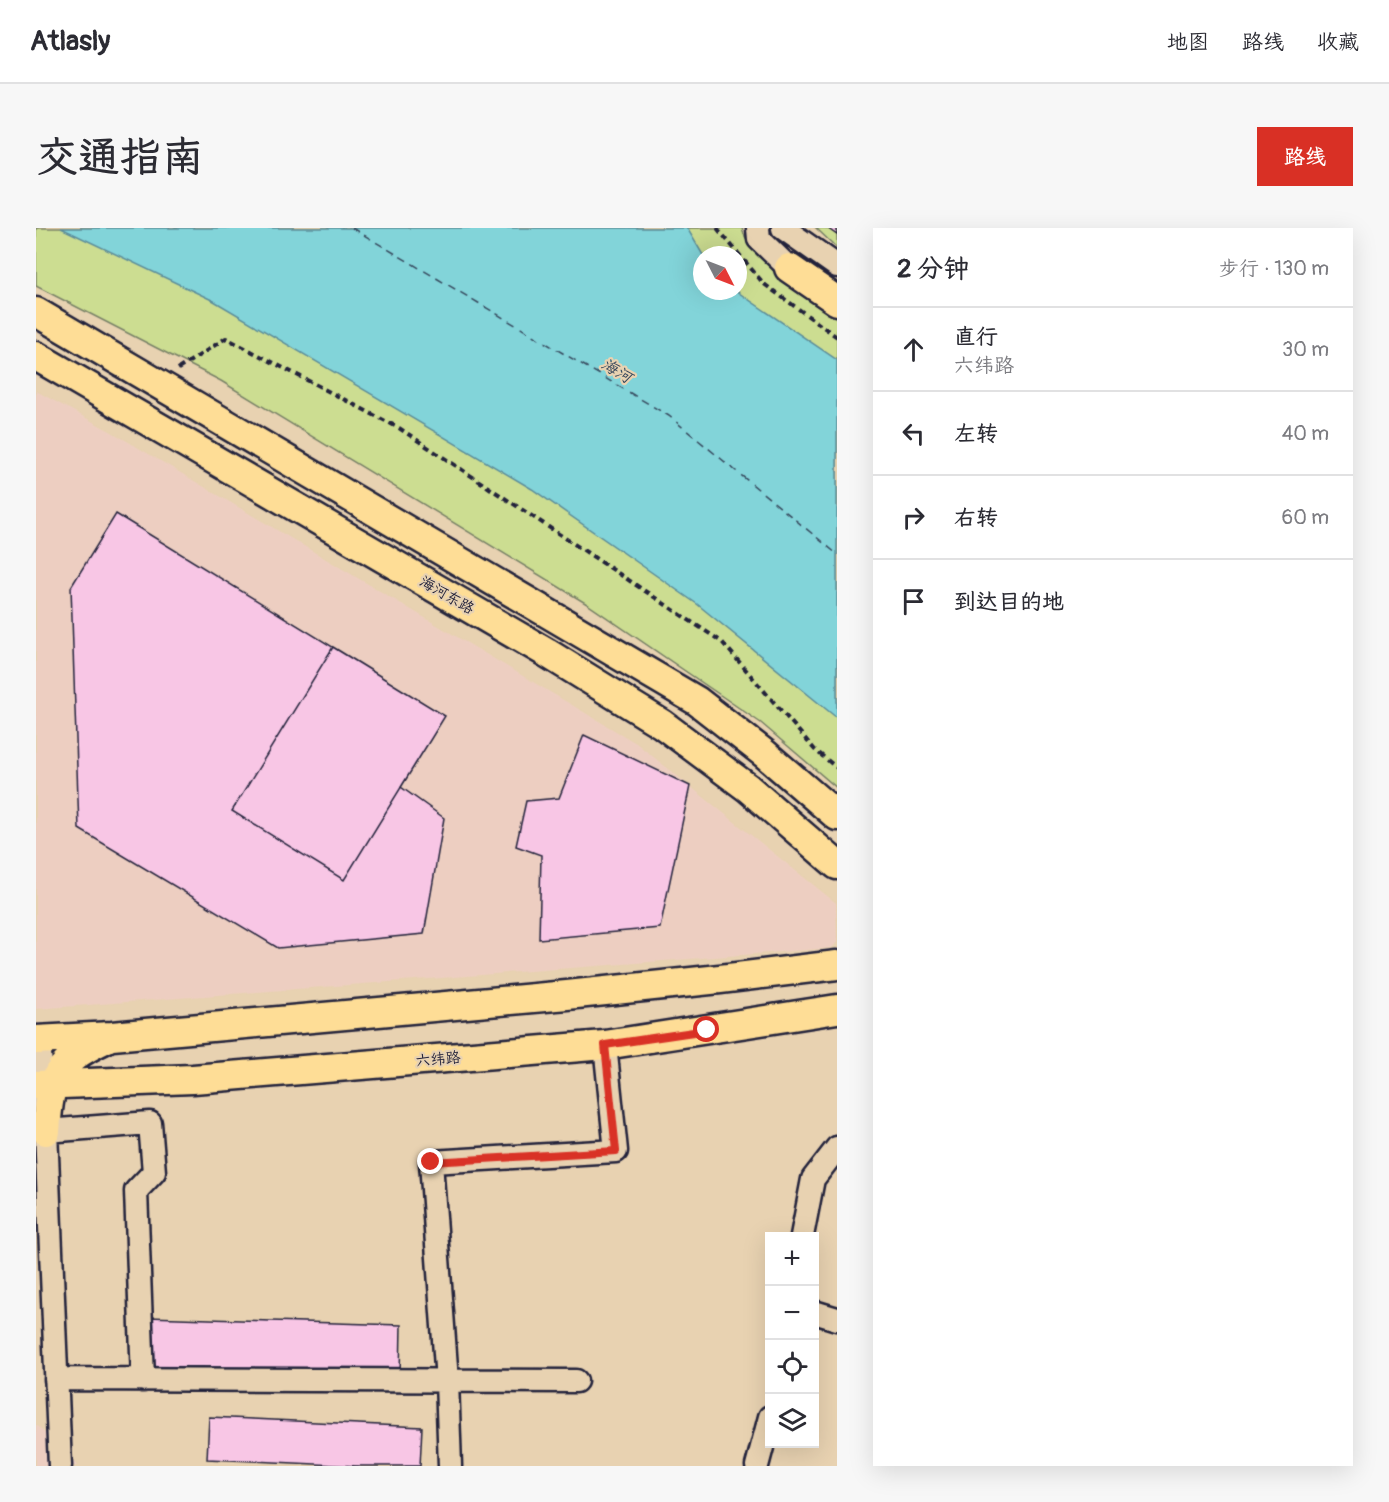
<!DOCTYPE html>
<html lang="zh">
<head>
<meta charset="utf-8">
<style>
	:root { --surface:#fff; --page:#f7f7f7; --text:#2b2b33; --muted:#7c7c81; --line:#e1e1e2; --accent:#d93025 }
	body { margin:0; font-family:Pangolin,"LXGW WenKai TC",sans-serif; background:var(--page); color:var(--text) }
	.controls { position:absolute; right:18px; bottom:18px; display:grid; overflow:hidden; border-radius:0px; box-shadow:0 6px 24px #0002 }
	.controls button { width:54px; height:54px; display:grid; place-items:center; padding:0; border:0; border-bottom:2px solid var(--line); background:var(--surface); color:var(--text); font:30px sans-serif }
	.compass { position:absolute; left:657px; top:18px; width:54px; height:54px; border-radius:50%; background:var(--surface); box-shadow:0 6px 24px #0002; rotate:132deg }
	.stop { position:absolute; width:18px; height:18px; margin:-14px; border:4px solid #d93025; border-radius:50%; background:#fff }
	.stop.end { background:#d93025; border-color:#fff; box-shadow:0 2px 6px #0008 }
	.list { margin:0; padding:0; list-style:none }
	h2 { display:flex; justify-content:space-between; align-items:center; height:78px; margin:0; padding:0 24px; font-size:26px }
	h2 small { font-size:20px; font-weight:400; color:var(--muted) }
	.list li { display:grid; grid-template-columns:39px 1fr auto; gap:18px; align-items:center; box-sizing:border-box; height:84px; padding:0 24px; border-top:2px solid var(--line) }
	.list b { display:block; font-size:22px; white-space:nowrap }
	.list p { margin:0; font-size:20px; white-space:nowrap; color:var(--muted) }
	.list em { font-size:20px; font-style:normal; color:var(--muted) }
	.icon { flex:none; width:33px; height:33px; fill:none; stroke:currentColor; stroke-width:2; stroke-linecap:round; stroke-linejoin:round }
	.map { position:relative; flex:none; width:801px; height:1238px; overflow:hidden; border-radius:0px }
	header { display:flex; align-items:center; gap:36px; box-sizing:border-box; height:84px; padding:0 30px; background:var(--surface); border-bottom:2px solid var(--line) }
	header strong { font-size:28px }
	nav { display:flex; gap:33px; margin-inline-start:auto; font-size:21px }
	.intro { display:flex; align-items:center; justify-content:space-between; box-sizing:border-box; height:144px; padding:0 36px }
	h1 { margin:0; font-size:42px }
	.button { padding:15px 27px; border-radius:0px; background:var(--accent); color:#fff; font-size:21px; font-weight:700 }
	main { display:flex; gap:36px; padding:0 36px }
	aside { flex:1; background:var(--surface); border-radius:0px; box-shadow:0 6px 24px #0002 }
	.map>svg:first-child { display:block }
</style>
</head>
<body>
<header>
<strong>Atlasly</strong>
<nav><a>地图</a><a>路线</a><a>收藏</a></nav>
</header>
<div class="intro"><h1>交通指南</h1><a class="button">路线</a></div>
<main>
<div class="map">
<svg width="801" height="1238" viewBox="0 0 801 1238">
	<rect width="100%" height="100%" fill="#e8d2b1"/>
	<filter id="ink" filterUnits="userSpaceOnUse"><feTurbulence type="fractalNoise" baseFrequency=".0167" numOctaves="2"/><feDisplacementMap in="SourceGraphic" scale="12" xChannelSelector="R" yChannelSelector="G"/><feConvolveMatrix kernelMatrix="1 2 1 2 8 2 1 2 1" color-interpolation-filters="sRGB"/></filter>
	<g filter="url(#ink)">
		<!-- built -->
		<path fill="#edcec1" d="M0 163 74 203 600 515 800 675 801 714 796 720 0 781Z
			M0 1197H1L42 1238H0Z"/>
		<!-- green -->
		<path fill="#ccdd91" stroke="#778066" stroke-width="1.5" fill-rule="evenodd" d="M0 0H706C711 28 777 68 801 85V560L725 495 551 376 185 153 0 58ZM666 27H702V63H666Z
			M780 0H801V20Z"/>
		<!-- water -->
		<path fill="#82d4d9" stroke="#5c8d9a" stroke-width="1.5" d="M25 0H651L667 27 666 63H700L801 132V490L661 376 496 261 178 73Z"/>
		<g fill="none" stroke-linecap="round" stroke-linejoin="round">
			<!-- ferry -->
			<path stroke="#35465b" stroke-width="1.5" stroke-dasharray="8 6" stroke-linecap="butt" d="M316 0 633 188 801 326"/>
		</g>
		<!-- building -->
		<path fill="#f8c6e5" stroke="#22223b" stroke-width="1.5" d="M791 0H801V7Z
			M80 286 409 488 365 559 408 590 388 706 242 720 43 601 35 359Z
			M297 419 409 488 308 652 196 583Z
			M548 507 654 558 624 700 503 711 505 627 480 618 490 573 523 570Z
			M112 1089 365 1097 364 1150 110 1142Z
			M173 1189 386 1199 384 1238H321L171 1231Z"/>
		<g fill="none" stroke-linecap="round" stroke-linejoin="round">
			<defs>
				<path id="minor" d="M722 0 723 11 753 40
					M747 0 801 38
					M3 812 10 903 24 1238
					M10 903 114 895 118 944 100 963 107 1152
					M766 1008 777 951 801 920
					M778 1084 801 1091
					M20 1151 540 1153
					M414 1238 411 1153 395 934 580 923 569 817
					M721 1238 734 1189"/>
				<path id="major" d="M753 40 801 73
					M0 84 661 473 729 526 801 588
					M0 128 511 425 626 496 712 560 801 637
					M0 812 76 808 531 767 684 751 801 737
					M0 857 157 851 569 817 801 781
					M10 903C14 849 19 835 69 811"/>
			</defs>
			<!-- minor casing -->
			<use href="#minor" stroke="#22223b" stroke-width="27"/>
			<!-- major casing -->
			<use href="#major" stroke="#22223b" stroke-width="33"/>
			<!-- path -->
			<path stroke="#22223b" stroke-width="4" stroke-dasharray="6 4.5" stroke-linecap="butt" d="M681 0 728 56 801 109
				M142 141 190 110 363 200 686 414 779 522 801 540"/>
			<!-- minor -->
			<use href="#minor" stroke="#e8d2b1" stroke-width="22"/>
			<!-- major -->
			<use href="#major" stroke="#fedd96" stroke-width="28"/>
		</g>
	</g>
	<g fill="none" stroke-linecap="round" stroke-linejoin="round" filter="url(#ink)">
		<!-- route -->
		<path stroke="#d93025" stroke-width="8" d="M395 934 580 923 569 817 671 802"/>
	</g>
	<g text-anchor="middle" stroke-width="4.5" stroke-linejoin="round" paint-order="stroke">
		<!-- street labels -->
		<g font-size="15" fill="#22223b" stroke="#e8d2b1">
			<text transform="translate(411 367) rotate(30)" y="5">海河东路</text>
			<text transform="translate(402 831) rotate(-5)" y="5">六纬路</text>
		</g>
		<!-- water labels -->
		<g font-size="16" font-style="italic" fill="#35465b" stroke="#e8d2b1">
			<text transform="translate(581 142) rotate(31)" y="6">海河</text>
		</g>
	</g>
</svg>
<div class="controls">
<button>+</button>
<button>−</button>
<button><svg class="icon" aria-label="locate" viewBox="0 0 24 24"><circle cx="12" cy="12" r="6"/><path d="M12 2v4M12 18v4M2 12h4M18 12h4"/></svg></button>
<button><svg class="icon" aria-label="layers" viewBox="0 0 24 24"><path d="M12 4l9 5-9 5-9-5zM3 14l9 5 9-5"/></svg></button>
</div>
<svg class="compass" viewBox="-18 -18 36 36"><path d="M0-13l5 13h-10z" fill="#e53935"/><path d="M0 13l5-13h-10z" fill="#7c7c81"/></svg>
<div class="stop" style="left:671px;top:802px"></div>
<div class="stop end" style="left:395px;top:934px"></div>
</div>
<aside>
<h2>2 分钟<small>步行 · 130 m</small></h2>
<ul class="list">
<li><svg class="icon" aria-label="ahead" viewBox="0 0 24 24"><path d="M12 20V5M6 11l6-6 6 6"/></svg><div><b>直行</b><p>六纬路</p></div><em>30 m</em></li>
<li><svg class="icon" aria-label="left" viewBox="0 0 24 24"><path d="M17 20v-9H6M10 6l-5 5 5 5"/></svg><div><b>左转</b></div><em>40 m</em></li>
<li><svg class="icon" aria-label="right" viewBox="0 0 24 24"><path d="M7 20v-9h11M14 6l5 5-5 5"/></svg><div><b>右转</b></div><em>60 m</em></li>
<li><svg class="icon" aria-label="arrive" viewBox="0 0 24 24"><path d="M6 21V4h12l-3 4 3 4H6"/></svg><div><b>到达目的地</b></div></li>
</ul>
</aside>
</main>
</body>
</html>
